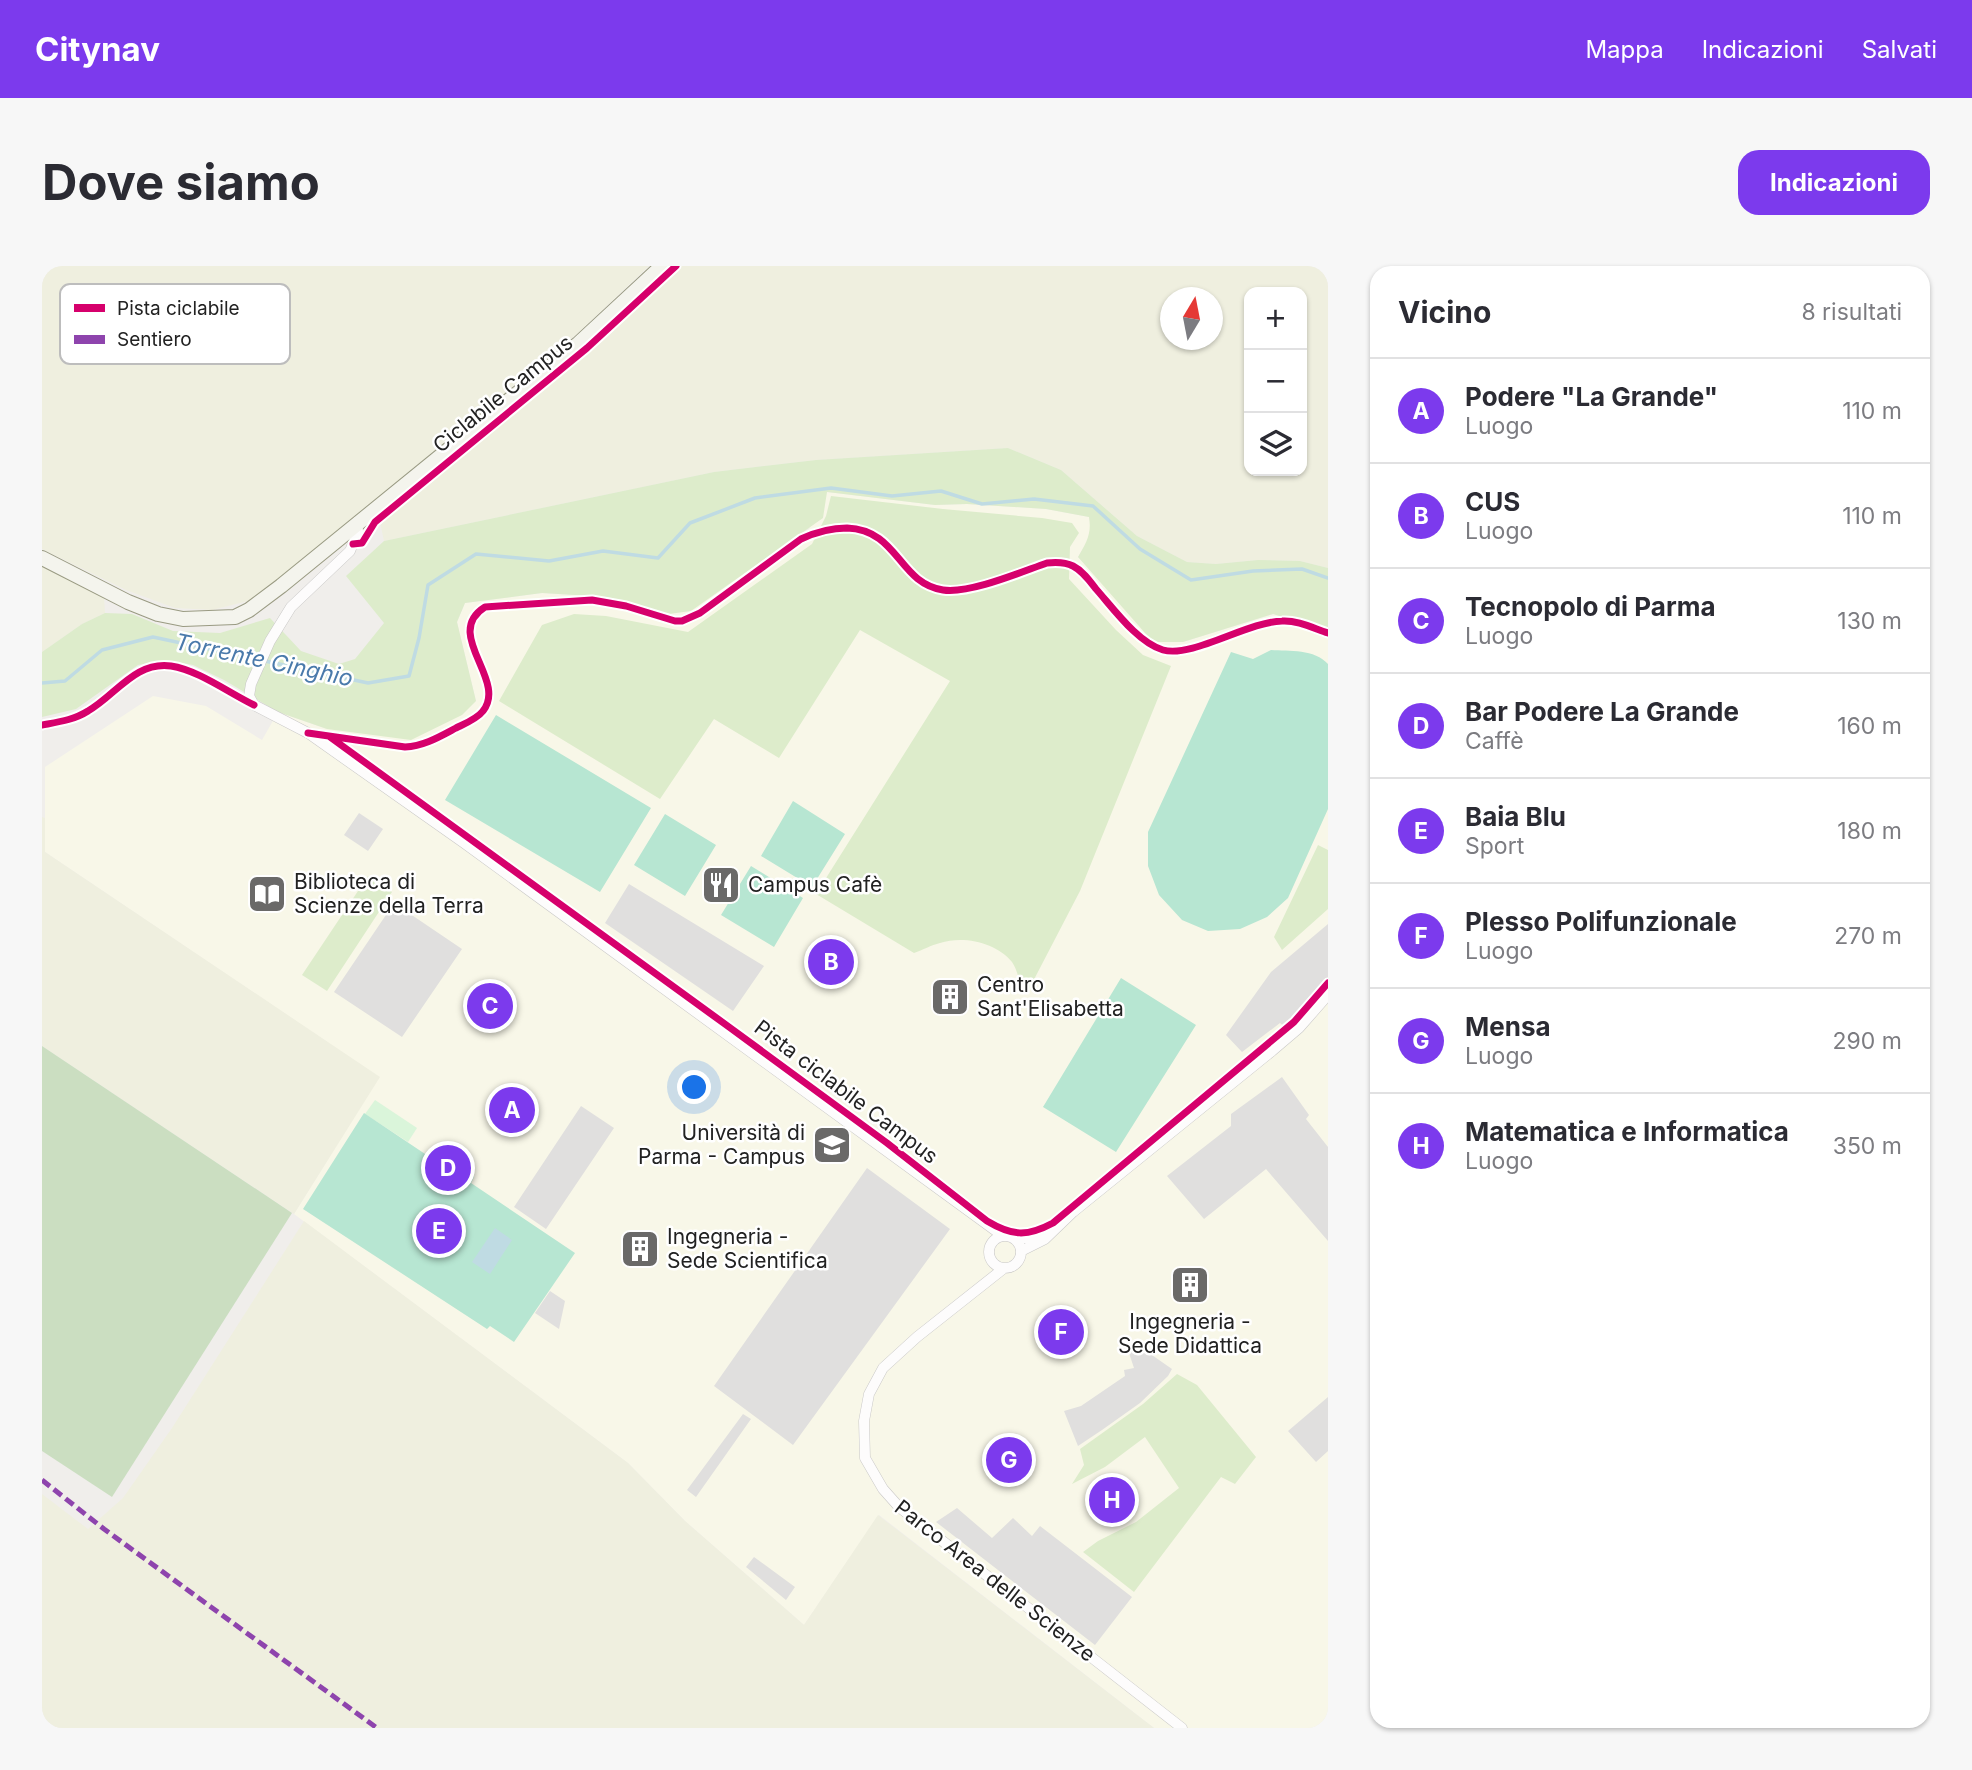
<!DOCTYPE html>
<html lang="it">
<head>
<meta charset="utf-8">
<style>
	:root { --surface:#fff; --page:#f7f7f7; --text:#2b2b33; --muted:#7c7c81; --line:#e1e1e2; --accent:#7c3aed }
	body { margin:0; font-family:Inter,sans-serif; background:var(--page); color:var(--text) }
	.controls { position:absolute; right:21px; top:21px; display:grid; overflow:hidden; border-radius:14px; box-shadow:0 2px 5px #0004 }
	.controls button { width:63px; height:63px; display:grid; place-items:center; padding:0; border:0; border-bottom:2px solid var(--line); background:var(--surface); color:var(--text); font:35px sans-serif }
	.compass { position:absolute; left:1118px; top:21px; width:63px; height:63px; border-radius:50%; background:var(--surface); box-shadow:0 2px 5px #0004; rotate:10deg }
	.you { position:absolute; left:653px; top:822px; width:24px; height:24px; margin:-18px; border:5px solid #fff; border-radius:50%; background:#1a73e8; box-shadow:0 0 0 10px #1a73e833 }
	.badge { display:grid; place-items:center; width:46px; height:46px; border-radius:50%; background:var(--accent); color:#fff; font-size:23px; font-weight:700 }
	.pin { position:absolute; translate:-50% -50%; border:4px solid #fff; box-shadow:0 2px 7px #0006 }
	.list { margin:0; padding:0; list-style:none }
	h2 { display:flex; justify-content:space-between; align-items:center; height:91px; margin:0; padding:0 28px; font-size:30px }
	h2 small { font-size:23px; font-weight:400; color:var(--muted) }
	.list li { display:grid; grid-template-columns:46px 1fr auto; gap:21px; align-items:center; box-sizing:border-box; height:105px; padding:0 28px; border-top:2px solid var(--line) }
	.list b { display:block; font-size:26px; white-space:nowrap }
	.list p { margin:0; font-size:23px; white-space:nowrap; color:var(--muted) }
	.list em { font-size:23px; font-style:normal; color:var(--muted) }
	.icon { flex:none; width:38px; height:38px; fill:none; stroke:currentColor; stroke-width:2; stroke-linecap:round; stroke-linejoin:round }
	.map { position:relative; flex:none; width:1286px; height:1462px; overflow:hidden; border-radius:21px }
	header { display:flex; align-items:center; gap:42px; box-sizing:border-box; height:98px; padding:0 35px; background:var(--accent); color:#fff }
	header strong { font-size:33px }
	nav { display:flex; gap:38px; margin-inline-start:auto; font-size:24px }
	.intro { display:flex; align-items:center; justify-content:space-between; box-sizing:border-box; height:168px; padding:0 42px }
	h1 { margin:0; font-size:49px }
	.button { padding:18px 32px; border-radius:21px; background:var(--accent); color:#fff; font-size:24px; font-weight:700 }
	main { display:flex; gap:42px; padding:0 42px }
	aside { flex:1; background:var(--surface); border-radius:21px; box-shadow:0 2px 5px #0004 }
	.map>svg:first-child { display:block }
</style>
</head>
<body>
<header>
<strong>Citynav</strong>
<nav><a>Mappa</a><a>Indicazioni</a><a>Salvati</a></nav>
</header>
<div class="intro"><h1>Dove siamo</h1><a class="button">Indicazioni</a></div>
<main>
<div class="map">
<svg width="1286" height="1462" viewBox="0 0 1286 1462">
	<rect width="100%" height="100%" fill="#f0eeeb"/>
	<!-- education -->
	<path fill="#f8f7e8" d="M785 226 893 239 925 238 1004 243 1047 251 1049 263 1046 274 1036 291 1055 311 1141 376 1232 348 1286 365V1462H1112L837 1249 762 1359 643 1255 586 1197 252 948 337 811 3 586V501L111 430 164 440 220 474 236 446 285 463 434 435 415 356 423 337 500 327 565 331 627 348 767 263Z"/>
	<!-- farmland -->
	<path fill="#efefdf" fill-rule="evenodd" d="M0 0H607L536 67 210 334 170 344 133 342 84 324 0 283Z
		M639 0H1286V302L1258 295 1216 294 1174 298 1145 296 1095 270 1019 204 966 182 774 194 672 206 342 275 338 256 471 148 583 53ZM1207 26H1260V205H1207ZM1128 32H1170V74H1128Z
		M0 300 62 331 63 347 40 358 0 386Z
		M0 551 3 552V586L338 811 252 948 0 780Z
		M262 955 586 1197 643 1255 762 1359 836 1249 1112 1462H0V1228L46 1263 81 1232 130 1162Z"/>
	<!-- grass -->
	<path fill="#ddeccb" d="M966 182 1019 204 1095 270 1145 296 1174 298 1216 294 1258 295 1286 302V365L1231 348 1141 376H1111L1036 291C1044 277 1050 268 1047 251L1004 243 925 238 893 239 785 226 781 252 649 345 627 348 565 331 500 327 423 337 415 356 434 435 420 449 369 474 285 463 236 446 182 414 151 399 124 394 96 399 34 443 0 451V386L40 358 63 347 90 348 131 365 178 367 228 352 259 385 297 398 313 393 342 357 304 310 342 275 672 206 774 194Z
		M789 230 901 243 1000 252 1030 257 1037 267 1028 281 1027 313 1074 364 1101 389 1129 400 1038 625 986 725C975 717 977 706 970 696 955 677 922 669 898 677 889 679 881 684 872 687L774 628 908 415 818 364 737 492 672 453 618 533 457 435 500 359 532 348 564 350 646 366 770 278 784 250Z
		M1276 579 1286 584V643L1240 684 1232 671Z
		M326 610 350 626 285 725 260 709Z
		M1135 1108 1155 1119 1214 1191 1193 1218 1179 1211 1092 1326 1041 1286 1056 1275 1094 1256 1137 1222 1103 1171 1063 1201 1030 1218 1042 1199 1038 1183 1101 1138Z"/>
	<!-- forest -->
	<path fill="#cbdec1" d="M0 780 250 947 70 1231 0 1185Z"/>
	<!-- park -->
	<path fill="#daf5da" d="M333 834 375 862 366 876 323 848Z"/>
	<!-- pitch -->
	<path fill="#b7e6d2" d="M1229 384C1247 385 1273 383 1286 398V543L1246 632 1225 651 1198 663 1166 665 1140 654 1117 629 1106 600V566L1189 386 1211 393Z
		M454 449 609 542 558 626 403 534Z
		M751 535 803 568 770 621 719 590Z
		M623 548 674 579 643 630 592 599Z
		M709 600 761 632 732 681 679 649Z
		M1079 712 1154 759 1074 886 1001 841Z
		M322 847 395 896 390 903 410 918 419 906 426 911 429 908 432 911 429 917 533 987 472 1076 448 1060 445 1063 261 943Z"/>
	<!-- parking -->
	<path fill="#e0dfde" d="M317 547 341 563 326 585 302 569Z
		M587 618 722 700 691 745 563 657Z
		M352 637 420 683 360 771 292 726Z
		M1286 658V714L1257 749 1243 761 1238 757 1200 786 1184 769 1229 706Z
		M1240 811 1267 849 1264 853 1286 881V975L1224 903 1162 953 1125 910 1189 860V848Z
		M539 840 572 862 504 963 472 941Z
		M825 902 908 963 751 1179 672 1120Z
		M508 1025 523 1035 517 1063 493 1047Z
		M1094 1078 1130 1103 1126 1110 1098 1137 1060 1164 1036 1180 1022 1145 1039 1140 1083 1110 1082 1104 1092 1102 1087 1087 1089 1081Z
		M1286 1131V1185L1274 1196 1246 1165Z
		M701 1148 709 1153 654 1231 645 1224Z
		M915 1242 950 1272 971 1252 990 1270 998 1260 1090 1331 1053 1379 894 1256Z
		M712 1291 753 1321 744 1334 704 1301Z"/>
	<!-- water -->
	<path fill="#bfdbe3" d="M453 962 470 974 448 1008 430 996Z"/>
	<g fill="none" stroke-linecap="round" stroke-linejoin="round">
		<!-- stream -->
		<path stroke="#bfdbe3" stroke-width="3.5" d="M0 417 23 415 60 384 111 371 326 417 367 410 377 372 386 319 434 288 507 295 561 285 616 292 648 257 713 232 789 222 850 230 899 225 940 238 992 233 1051 240 1098 283 1149 314 1211 305 1260 303 1286 312"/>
		<defs>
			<path id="minor" d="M315 256 316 265 308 285 249 341 228 375 209 418 207 430 212 439 266 467 422 577 961 970
				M947 986a16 16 0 1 1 32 0a16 16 0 1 1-32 0Z
				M973 972H988L1002 966
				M979 985 1003 973 1031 946 1230 785 1257 762 1286 729
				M961 1003 875 1071 841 1102 827 1128 822 1155 823 1192 841 1223 857 1241 1140 1462"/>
			<path id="secondary" d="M0 292 86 336 116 348 141 353 193 351 207 344 239 320 536 78 620 0"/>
		</defs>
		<!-- minor casing -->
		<use href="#minor" stroke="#c9c8c7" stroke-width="11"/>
		<!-- secondary casing -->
		<use href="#secondary" stroke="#999a82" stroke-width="16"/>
		<!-- minor -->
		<use href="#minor" stroke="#fdfcfc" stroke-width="10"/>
		<!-- secondary -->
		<use href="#secondary" stroke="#f4f4ed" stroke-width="14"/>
		<!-- quiet -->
		<path stroke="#8e44ad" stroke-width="5" stroke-dasharray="10 5" stroke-linecap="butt" d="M0 1214 62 1263 335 1462"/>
		<defs>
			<path id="cycleway" d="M311 278 320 277 333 256 545 82 634 0
				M0 459C16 456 32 454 46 445 74 429 93 395 129 400 156 404 187 427 212 439
				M266 467 363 481C382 480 397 471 414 462 422 458 435 453 441 445 466 414 400 368 443 341L550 334 584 340 633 355H640L658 347 759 273C774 266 789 262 805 262 857 264 856 317 901 324 928 328 979 306 1005 297 1014 296 1023 296 1031 300 1041 305 1048 315 1054 323 1071 342 1096 377 1121 384 1151 392 1205 356 1240 355 1255 354 1271 362 1286 367
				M288 471 687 761 845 877 945 955C970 970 985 971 1011 957L1252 756 1286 717"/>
		</defs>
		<!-- cycleway casing -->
		<use href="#cycleway" stroke="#fff" stroke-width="11"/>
		<!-- cycleway -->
		<use href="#cycleway" stroke="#d6006c" stroke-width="7"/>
	</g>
	<!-- icons -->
	<defs>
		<symbol id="restaurant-square" viewBox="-11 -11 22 22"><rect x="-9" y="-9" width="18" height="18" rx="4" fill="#6a6968" stroke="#fff"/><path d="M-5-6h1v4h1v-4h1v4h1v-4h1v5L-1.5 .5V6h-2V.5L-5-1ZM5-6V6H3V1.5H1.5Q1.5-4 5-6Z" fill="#fff"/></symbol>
		<symbol id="library-square" viewBox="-11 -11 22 22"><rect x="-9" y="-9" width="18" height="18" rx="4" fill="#6a6968" stroke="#fff"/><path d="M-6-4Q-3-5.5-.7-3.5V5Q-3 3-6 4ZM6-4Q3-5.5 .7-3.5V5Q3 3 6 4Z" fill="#fff"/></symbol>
		<symbol id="building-square" viewBox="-11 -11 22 22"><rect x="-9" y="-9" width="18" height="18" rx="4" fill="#6a6968" stroke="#fff"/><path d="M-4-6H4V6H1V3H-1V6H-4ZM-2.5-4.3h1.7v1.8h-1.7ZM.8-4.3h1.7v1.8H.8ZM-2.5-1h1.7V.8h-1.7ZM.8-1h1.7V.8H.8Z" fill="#fff"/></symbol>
		<symbol id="university-square" viewBox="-11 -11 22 22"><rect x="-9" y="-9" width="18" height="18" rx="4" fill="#6a6968" stroke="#fff"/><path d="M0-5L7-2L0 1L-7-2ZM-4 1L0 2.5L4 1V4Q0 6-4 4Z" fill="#fff"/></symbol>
	</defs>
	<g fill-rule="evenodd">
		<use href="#restaurant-square" x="657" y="597" width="44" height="44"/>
		<use href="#library-square" x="203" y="606" width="44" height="44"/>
		<use href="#building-square" x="886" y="709" width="44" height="44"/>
		<use href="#university-square" x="768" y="857" width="44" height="44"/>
		<use href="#building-square" x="576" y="961" width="44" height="44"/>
		<use href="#building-square" x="1126" y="997" width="44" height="44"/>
	</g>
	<g text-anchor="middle" stroke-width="5" stroke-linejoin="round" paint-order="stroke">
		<!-- street labels -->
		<g font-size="21" fill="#222" stroke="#fff">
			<text transform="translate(461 128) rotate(-39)" y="7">Ciclabile Campus</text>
			<text transform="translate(804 826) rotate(37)" y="7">Pista ciclabile Campus</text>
			<text transform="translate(953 1315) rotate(38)" y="7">Parco Area delle Scienze</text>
		</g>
		<!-- poi labels -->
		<g font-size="21" fill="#222" stroke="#fff" text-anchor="start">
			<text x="252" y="623">Biblioteca di<tspan x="252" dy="24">Scienze della Terra</tspan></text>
			<text x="706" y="626">Campus Cafè</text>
			<text x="935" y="726">Centro<tspan x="935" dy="24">Sant'Elisabetta</tspan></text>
			<text x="763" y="874" text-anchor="end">Università di<tspan x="763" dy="24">Parma - Campus</tspan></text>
			<text x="625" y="978">Ingegneria -<tspan x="625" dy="24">Sede Scientifica</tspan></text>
			<text x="1148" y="1063" text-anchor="middle">Ingegneria -<tspan x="1148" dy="24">Sede Didattica</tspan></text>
		</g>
		<!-- water labels -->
		<g font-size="23" font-style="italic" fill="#4a7aab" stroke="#fff">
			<text transform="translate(222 394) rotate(12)" y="8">Torrente Cinghio</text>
		</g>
	</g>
	<!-- legend -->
	<rect x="18" y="18" width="230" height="80" rx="10" fill="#fff" stroke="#bdbdbd" stroke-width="2"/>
	<rect x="32" y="38" width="31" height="8" fill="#d6006c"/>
	<rect x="32" y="69" width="31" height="9" fill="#8e44ad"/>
	<g font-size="19" fill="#222">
		<text x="75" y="49">Pista ciclabile</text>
		<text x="75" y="80">Sentiero</text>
	</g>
</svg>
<div class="controls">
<button>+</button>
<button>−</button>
<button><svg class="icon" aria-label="layers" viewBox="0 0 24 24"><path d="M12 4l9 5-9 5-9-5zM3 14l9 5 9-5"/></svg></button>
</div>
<svg class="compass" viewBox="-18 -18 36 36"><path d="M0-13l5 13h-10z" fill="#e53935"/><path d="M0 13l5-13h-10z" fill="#7c7c81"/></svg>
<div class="you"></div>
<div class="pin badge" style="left:470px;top:844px">A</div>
<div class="pin badge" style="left:789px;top:696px">B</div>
<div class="pin badge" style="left:448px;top:740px">C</div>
<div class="pin badge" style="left:406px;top:902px">D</div>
<div class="pin badge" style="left:397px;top:965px">E</div>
<div class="pin badge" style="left:1019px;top:1066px">F</div>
<div class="pin badge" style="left:967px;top:1194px">G</div>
<div class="pin badge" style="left:1070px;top:1234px">H</div>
</div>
<aside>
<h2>Vicino<small>8 risultati</small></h2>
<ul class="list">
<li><span class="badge">A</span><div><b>Podere &quot;La Grande&quot;</b><p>Luogo</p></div><em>110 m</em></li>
<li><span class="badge">B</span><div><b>CUS</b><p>Luogo</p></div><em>110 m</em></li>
<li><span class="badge">C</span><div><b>Tecnopolo di Parma</b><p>Luogo</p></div><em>130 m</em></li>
<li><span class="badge">D</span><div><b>Bar Podere La Grande</b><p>Caffè</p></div><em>160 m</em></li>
<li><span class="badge">E</span><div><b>Baia Blu</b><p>Sport</p></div><em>180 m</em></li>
<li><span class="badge">F</span><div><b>Plesso Polifunzionale</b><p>Luogo</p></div><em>270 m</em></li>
<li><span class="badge">G</span><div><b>Mensa</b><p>Luogo</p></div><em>290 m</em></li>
<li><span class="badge">H</span><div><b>Matematica e Informatica</b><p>Luogo</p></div><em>350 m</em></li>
</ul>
</aside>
</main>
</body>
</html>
